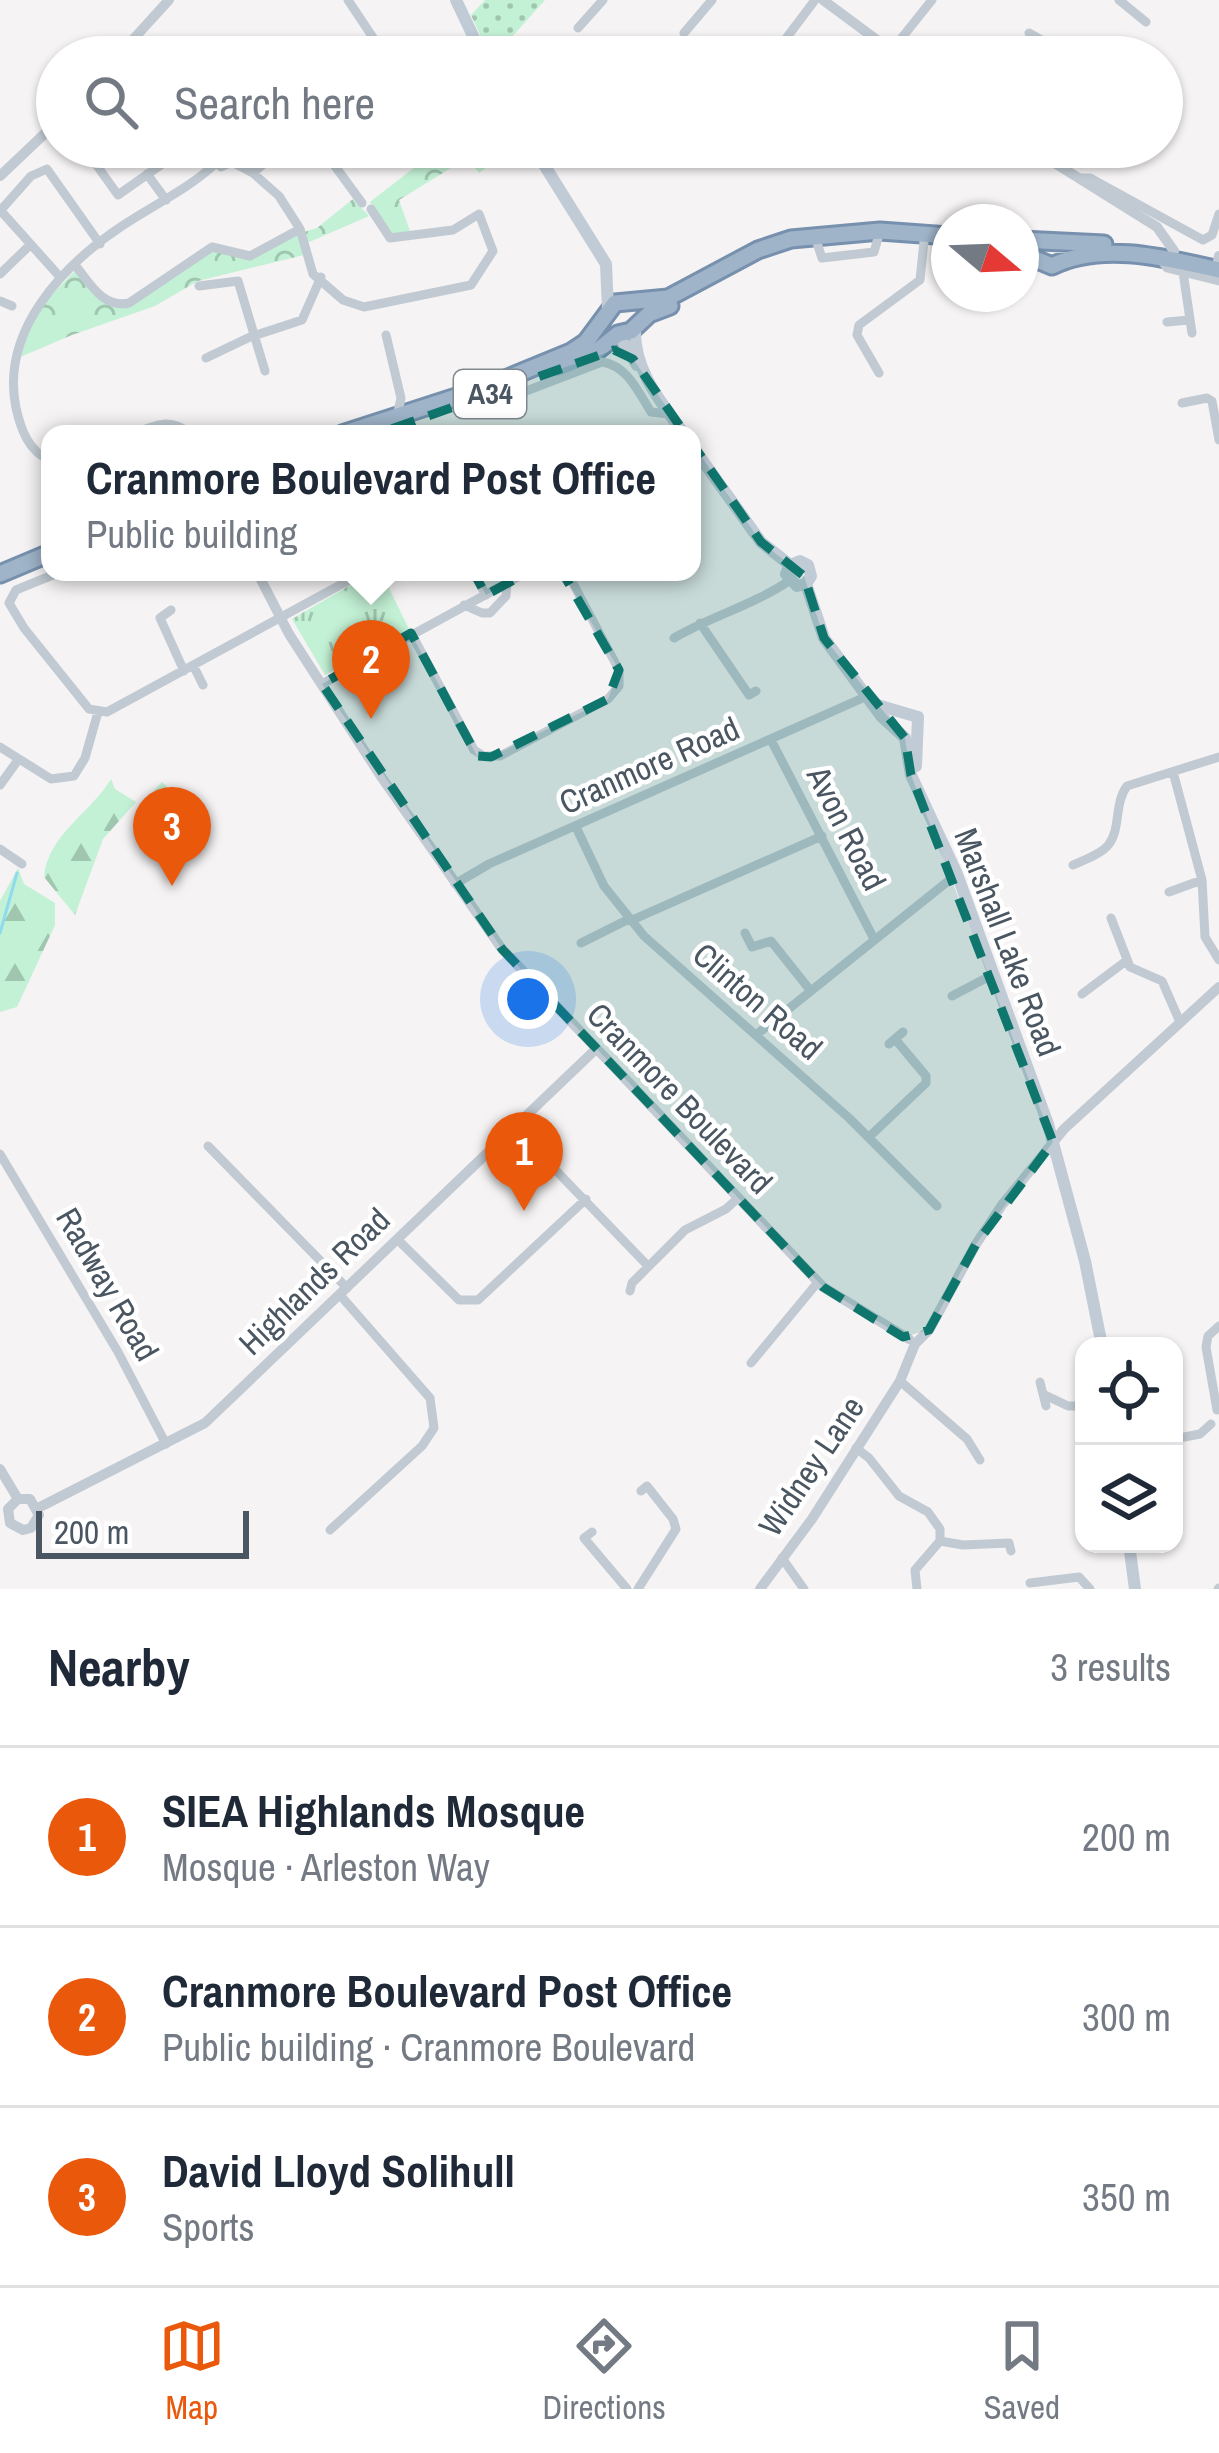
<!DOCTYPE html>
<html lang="en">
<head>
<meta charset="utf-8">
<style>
	:root { --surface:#fff; --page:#f2f2f3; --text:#1f2937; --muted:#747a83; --line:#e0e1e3; --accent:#ea580c }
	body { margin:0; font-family:"Archivo Narrow",sans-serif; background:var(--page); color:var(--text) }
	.controls { position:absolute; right:36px; bottom:36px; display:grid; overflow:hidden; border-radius:24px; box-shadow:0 3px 9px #0004 }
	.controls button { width:108px; height:108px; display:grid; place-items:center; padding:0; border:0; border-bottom:3px solid var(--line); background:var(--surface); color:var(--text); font:60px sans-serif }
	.compass { position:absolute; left:931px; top:204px; width:108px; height:108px; border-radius:50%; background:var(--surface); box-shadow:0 3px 9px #0004; rotate:109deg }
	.scale { position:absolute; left:36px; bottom:30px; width:213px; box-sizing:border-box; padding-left:12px; border:6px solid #4a5661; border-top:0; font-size:33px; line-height:42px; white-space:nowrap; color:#4a5661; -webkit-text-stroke:9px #fff; paint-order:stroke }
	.you { position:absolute; left:528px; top:999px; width:42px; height:42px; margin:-30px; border:9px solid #fff; border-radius:50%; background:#1a73e8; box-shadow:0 0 0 18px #1a73e833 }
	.badge { display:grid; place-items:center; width:78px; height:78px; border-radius:50%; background:var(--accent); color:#fff; font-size:39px; font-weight:700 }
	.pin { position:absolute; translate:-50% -99px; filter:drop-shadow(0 3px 6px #0008) }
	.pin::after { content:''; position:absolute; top:63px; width:42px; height:36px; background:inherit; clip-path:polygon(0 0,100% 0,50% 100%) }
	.popup { position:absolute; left:41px; top:425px; width:660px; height:156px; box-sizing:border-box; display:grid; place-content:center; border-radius:24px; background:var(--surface); filter:drop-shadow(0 3px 9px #0005); font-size:39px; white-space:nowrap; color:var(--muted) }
	.popup b { font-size:45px; color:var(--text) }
	.popup::after { content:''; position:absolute; left:50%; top:100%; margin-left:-24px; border:24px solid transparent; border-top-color:var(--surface) }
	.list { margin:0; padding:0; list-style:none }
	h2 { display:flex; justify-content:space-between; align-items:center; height:156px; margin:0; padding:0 48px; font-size:51px }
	h2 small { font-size:39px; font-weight:400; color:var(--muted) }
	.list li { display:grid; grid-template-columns:78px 1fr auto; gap:36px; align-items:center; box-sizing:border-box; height:180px; padding:0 48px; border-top:3px solid var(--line) }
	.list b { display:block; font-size:45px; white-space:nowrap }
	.list p { margin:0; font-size:39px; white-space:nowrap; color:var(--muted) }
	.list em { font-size:39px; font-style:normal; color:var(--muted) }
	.icon { flex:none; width:66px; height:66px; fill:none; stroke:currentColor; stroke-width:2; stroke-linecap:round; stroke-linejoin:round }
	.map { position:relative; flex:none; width:1219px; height:1589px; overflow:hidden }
	.search { position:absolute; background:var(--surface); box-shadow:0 3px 9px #0004; left:36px; right:36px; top:36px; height:132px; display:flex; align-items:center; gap:30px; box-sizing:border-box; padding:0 42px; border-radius:66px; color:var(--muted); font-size:45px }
	.sheet { height:696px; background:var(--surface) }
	nav { display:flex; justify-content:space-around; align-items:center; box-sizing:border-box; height:168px; border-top:3px solid var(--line); background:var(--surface); font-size:33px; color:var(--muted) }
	nav a { display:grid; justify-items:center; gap:6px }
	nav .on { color:var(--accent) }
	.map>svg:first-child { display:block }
</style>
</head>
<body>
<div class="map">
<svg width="1219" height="1589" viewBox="0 0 1219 1589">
	<defs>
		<pattern id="grass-tufts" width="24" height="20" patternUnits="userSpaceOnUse" patternTransform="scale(3)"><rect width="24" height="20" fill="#c3f1d5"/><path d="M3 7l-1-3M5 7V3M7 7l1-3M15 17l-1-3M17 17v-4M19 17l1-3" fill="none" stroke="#a0c6b0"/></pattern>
		<pattern id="forest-firs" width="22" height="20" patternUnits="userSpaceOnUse" patternTransform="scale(3)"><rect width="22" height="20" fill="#c3f1d5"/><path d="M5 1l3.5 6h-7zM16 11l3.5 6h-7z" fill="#a0c6b0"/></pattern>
		<pattern id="park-crowns" width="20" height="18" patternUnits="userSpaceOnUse" patternTransform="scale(3)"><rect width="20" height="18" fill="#c3f1d5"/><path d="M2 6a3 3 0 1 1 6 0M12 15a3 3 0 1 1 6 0" fill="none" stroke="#a0c6b0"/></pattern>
		<pattern id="garden-dots" width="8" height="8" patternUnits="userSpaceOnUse" patternTransform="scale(3)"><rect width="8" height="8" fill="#c3f1d5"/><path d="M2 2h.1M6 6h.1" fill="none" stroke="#a0c6b0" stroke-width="1.8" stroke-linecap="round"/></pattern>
	</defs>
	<rect width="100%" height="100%" fill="#f5f3f3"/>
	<!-- grass -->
	<path fill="url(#grass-tufts)" d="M373 572H381L409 629 325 675 292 619Z"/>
	<!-- forest -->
	<path fill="url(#forest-firs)" d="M111 779 115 789 136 802 103 839 75 915 44 877C48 834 91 813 111 779Z
		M18 868 24 884 55 903V925L17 1007 0 1012V901Z"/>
	<!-- park -->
	<path fill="url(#park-crowns)" d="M441 147H477L487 167 479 173 467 158 399 200 410 231 392 235 370 202Z
		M353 199 369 216 307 243 304 232 317 228Z
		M297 233 304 255 198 281 155 306 72 335 18 358C28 321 48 297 75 271L104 303 127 307 214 250 251 258Z"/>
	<!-- garden -->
	<path fill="url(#garden-dots)" d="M485 0H545L494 57H490L471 15Z"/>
	<!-- pitch -->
	<path fill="#c3f1d5" d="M162 782 187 806 163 831 138 807Z"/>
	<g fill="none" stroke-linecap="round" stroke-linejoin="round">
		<!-- stream -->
		<path stroke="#90daee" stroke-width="3" d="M0 933 17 873"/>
		<defs>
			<path id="trunk" d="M1021 240 1104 244
				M1021 253 1052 266C1102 241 1166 258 1219 270
				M558 368 593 354 618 334 631 331 649 314 670 306
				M342 434 481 389 571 352 586 342 615 303 668 298 758 250 791 239 880 231 949 236
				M0 574 50 553"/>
		</defs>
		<!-- trunk casing -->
		<use href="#trunk" stroke="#7690ad" stroke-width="21"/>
		<!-- minor -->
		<path stroke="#c1cad2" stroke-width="9" d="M348 0 386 57
			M1119 0 1146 22
			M578 28 603 0
			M684 33 712 0
			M1029 33 1071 57
			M132 41 143 57
			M892 50 932 0
			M772 57 815 0
			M102 147 90 156 118 195 172 157 165 147
			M216 147 211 158 221 167 232 162 233 154 229 147
			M321 147 362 203
			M837 147 840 150
			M434 149 437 147
			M232 162 253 173 279 196 300 229 313 274 343 300 364 307 471 285 493 251 479 214 453 230 390 238 371 209
			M253 173 283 147
			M147 174 166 200
			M1080 178H1090L1203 240 1212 235 1219 214
			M0 211 31 176 47 169 100 244
			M1 211 60 277
			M815 237 822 258 874 252 880 231
			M1160 258 1167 268 1219 281
			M75 265C90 283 103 309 129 303L212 247 250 256 300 229
			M1183 272 1192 333
			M0 274 30 245
			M199 286 238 281 265 371
			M0 301 12 306
			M1167 322 1189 320
			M386 335 401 398 397 417
			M206 358 250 337 302 320 321 277
			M879 373 857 335 859 325 920 280 925 232
			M1182 403 1207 398 1212 401 1219 440
			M484 407 602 362C628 366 638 392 651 412L669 414
			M158 425 177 434
			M133 434C156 425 170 417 191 434
			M50 460C29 452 21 430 16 408 0 331 63 265 122 226 153 205 187 190 215 164
			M60 572 16 590 9 603 24 628 89 709 107 712 364 572
			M473 572 486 595
			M464 605 482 613H490L506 596 507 582
			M171 610 160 618 184 671
			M700 623 749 695 756 691
			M411 633 474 750 484 756H500L608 699 619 686V670L567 572
			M674 638C712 616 753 605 789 581
			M194 667 203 685
			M322 684 527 572
			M771 740 874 939
			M0 747 51 779 74 776 85 758 98 712
			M1173 772 1202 880 1205 937 1219 960
			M0 785 18 760
			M576 827 604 886 644 936 849 1118 937 1206
			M0 849 22 864
			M1073 865C1084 860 1102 854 1109 844 1121 828 1114 803 1127 786L1219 757
			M455 884 489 864 865 697
			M1169 892 1202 880
			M1111 918 1130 967 1162 981 1180 1022
			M630 921 822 836
			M745 933 752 947 771 941 810 990
			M581 943 629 919
			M1082 994 1126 961
			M952 996 994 974
			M756 1035 957 874
			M889 1044 903 1032
			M515 1128 648 1266
			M869 1137 926 1083V1076L895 1039
			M208 1146 347 1288
			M0 1154 118 1352 166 1444
			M397 1239 459 1300H478L586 1199
			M630 1291 632 1283 685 1230 726 1209 738 1198
			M751 1363 818 1282
			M900 1381 967 1439 980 1460
			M1040 1382 1046 1406
			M1045 1395 1068 1406H1084
			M1217 1410 1206 1347 1208 1336 1219 1326
			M1174 1439 1200 1434 1211 1424
			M856 1448 869 1458 899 1496 928 1512 940 1529V1541L915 1570 917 1589
			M330 1530 422 1446 434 1428 430 1398 340 1295
			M592 1532 584 1538 627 1589
			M940 1541 963 1545 1009 1543 1011 1551
			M782 1558 804 1589
			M1030 1583 1079 1577 1090 1589
			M638 1589 676 1529 673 1519 647 1486 641 1491
			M1218 1589 1219 1588"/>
		<!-- tertiary -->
		<path stroke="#c1cad2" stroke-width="10" d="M823 0 900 57
			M117 57 169 0
			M1029 147 1157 227 1174 251
			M0 176 57 122
			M1218 261 1219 256
			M257 572 289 634 382 778 502 949 823 1287 909 1339
			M0 1469 18 1499H30L39 1515 31 1528 23 1530 10 1523 8 1509 18 1499
			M38 1508 205 1423 596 1049
			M760 1589 812 1519 900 1381 915 1344 929 1330 976 1244 1002 1205 1064 1129 1219 987"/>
		<!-- secondary -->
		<path stroke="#c1cbd6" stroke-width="12" d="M456 0 483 57
			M533 147 606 264 608 309
			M635 327C633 369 660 401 684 434
			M618 334 637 365
			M692 446 761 542 790 565
			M790 565 800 561 808 565 811 576 806 584 824 638 881 716 905 738 911 775 957 874 1048 1124 1085 1261 1102 1346
			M790 565 786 574 797 586 806 584
			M874 704 918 717 916 766
			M1129 1544 1135 1589"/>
		<!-- trunk -->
		<use href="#trunk" stroke="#9fb4c9" stroke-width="15"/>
	</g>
	<!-- marked area -->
	<path fill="#0f766e" fill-opacity="0.2" stroke="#0f766e" stroke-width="9" stroke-dasharray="24 15" stroke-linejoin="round" d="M614 350 633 359 761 542 804 576 824 638 905 738 911 775 1053 1142 976 1244 929 1330 903 1337 823 1287 502 949 322 684 411 633 477 756 491 757 608 699 619 670 554 558 486 595 408 453 353 459 346 445Z"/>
	<g text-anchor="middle" stroke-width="9" stroke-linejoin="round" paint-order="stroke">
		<!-- shield labels -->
		<rect fill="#fff" stroke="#808990" stroke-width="3" x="454" y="370" width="72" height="48" rx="9"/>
		<g font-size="30" font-weight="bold" fill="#4a5661">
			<text x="490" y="404">A34</text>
		</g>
		<!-- street labels -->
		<g font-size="33" fill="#4a5661" stroke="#fff">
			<text transform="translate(649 765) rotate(-24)" y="12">Cranmore Road</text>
			<text transform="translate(847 828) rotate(63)" y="12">Avon Road</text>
			<text transform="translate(1008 942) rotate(69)" y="12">Marshall Lake Road</text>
			<text transform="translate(758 1001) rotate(41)" y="12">Clinton Road</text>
			<text transform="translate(680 1098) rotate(46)" y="12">Cranmore Boulevard</text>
			<text transform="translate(314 1281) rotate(-44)" y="12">Highlands Road</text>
			<text transform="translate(108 1284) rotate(60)" y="12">Radway Road</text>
			<text transform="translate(811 1466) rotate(-56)" y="12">Widney Lane</text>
		</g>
	</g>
</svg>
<div class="controls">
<button><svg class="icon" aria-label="locate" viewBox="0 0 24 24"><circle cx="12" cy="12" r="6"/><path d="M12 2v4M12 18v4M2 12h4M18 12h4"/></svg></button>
<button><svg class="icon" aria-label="layers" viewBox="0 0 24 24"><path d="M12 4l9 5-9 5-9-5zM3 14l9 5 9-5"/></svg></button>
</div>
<svg class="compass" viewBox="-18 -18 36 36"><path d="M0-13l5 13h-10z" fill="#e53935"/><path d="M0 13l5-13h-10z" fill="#747a83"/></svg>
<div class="scale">200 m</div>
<div class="you"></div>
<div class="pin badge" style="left:524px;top:1211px">1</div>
<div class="pin badge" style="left:371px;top:719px">2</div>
<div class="popup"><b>Cranmore Boulevard Post Office</b>Public building</div>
<div class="pin badge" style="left:172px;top:886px">3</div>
<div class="search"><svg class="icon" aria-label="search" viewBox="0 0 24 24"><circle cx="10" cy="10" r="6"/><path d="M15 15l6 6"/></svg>Search here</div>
</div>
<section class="sheet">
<h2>Nearby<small>3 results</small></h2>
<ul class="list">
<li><span class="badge">1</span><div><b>SIEA Highlands Mosque</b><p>Mosque · Arleston Way</p></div><em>200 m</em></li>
<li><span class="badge">2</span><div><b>Cranmore Boulevard Post Office</b><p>Public building · Cranmore Boulevard</p></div><em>300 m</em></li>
<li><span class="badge">3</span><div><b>David Lloyd Solihull</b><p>Sports</p></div><em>350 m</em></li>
</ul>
</section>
<nav>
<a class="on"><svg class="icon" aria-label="map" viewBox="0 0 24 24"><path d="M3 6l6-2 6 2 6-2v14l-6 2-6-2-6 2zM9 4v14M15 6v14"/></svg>Map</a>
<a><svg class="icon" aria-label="directions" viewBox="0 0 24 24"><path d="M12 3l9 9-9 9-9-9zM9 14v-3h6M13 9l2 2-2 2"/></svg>Directions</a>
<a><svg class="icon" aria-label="saved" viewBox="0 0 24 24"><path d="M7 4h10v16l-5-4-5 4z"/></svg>Saved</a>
</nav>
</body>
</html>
